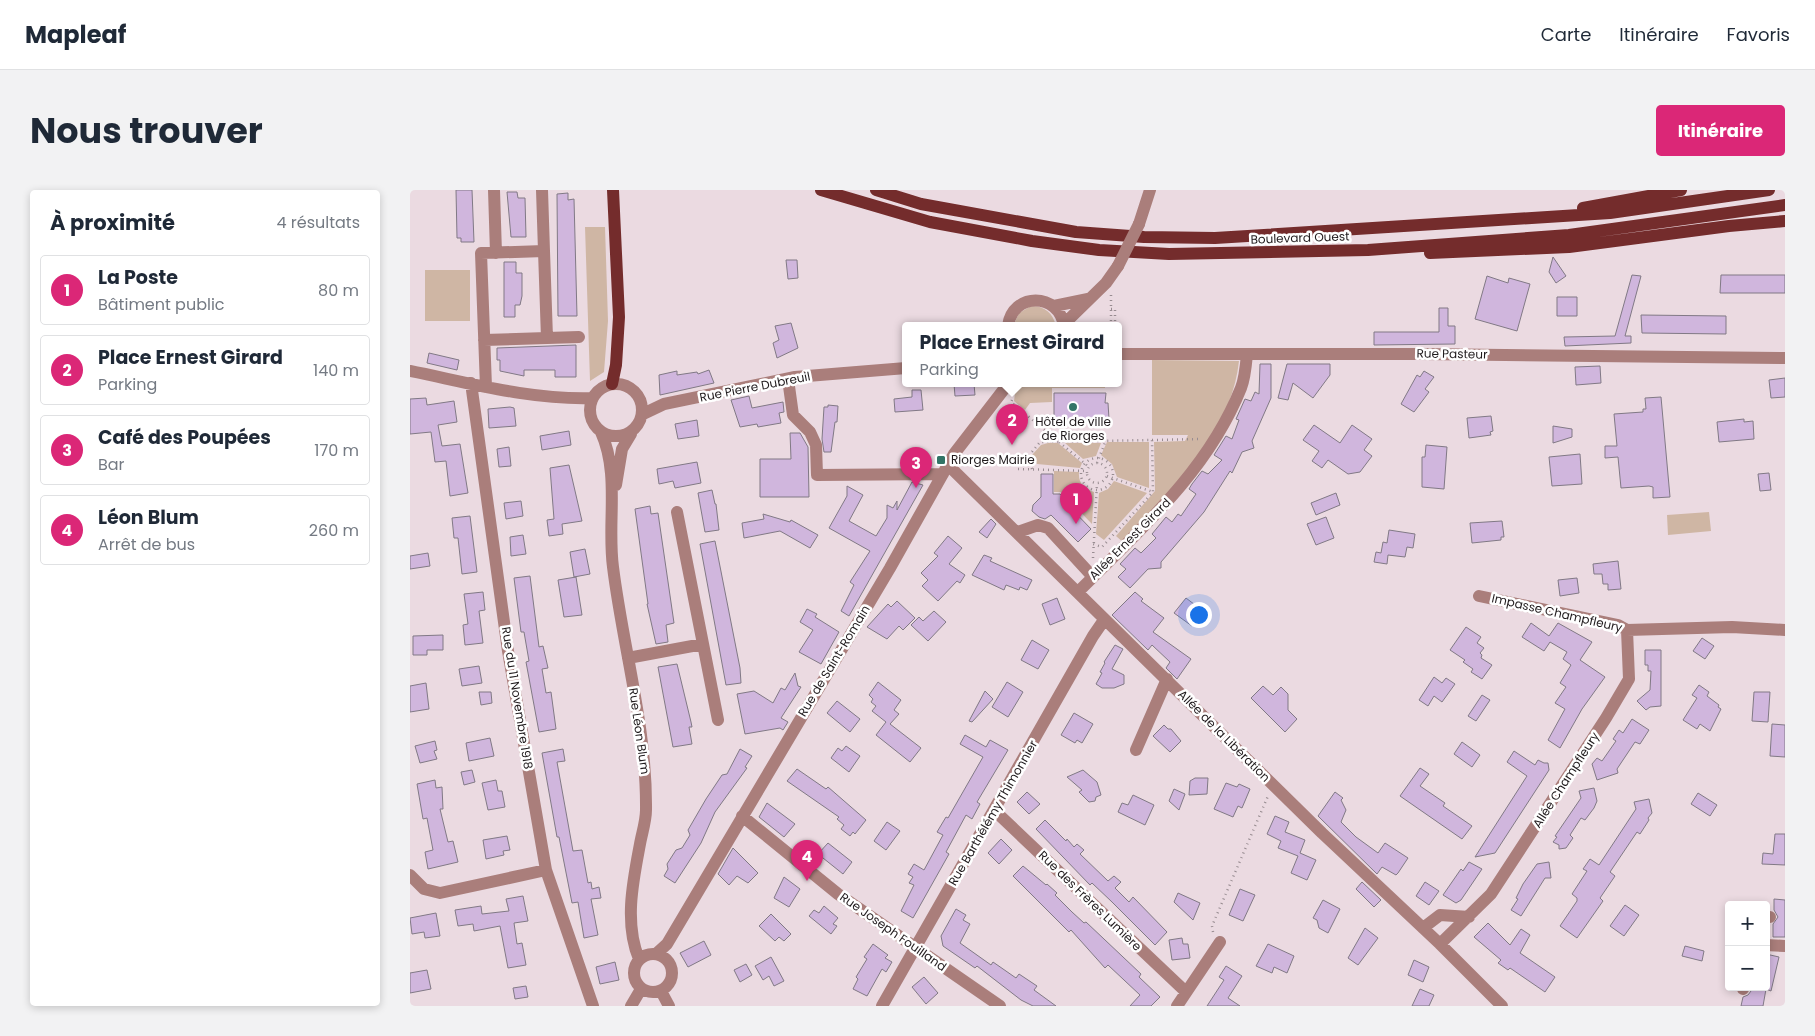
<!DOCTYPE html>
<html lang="fr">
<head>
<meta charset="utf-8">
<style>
	:root { --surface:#fff; --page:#f2f2f3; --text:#1f2937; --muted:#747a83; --line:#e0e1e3; --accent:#db2777 }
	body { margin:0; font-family:Poppins,sans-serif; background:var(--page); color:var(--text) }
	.controls { position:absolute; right:15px; bottom:15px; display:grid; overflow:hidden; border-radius:5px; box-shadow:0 2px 8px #0003 }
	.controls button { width:45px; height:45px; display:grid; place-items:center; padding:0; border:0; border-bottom:1px solid var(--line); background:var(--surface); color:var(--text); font:25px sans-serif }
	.you { position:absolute; left:788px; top:424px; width:18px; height:18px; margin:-12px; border:4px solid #fff; border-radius:50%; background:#1a73e8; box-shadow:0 0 0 8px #1a73e833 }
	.badge { display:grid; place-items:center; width:32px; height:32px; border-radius:50%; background:var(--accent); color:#fff; font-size:16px; font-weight:700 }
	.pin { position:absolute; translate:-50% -41px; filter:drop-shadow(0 1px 2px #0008) }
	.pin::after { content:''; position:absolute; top:26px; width:18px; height:15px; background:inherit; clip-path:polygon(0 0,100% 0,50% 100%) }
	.popup { position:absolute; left:492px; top:132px; width:220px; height:65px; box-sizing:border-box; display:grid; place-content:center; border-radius:5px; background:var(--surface); filter:drop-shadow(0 1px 4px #0005); font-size:16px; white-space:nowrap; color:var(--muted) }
	.popup b { font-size:19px; color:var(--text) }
	.popup::after { content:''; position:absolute; left:50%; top:100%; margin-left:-10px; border:10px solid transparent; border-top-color:var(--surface) }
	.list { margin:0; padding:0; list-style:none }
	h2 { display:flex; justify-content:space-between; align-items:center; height:65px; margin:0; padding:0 20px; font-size:21px }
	h2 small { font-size:16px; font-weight:400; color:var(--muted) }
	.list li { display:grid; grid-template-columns:32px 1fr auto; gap:15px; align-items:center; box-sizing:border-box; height:70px; margin:0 10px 10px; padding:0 10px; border:1px solid var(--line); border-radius:5px }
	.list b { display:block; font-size:19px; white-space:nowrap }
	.list p { margin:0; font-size:16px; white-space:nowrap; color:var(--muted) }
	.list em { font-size:16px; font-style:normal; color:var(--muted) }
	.map { position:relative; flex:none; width:1375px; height:816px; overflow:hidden; border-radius:5px }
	header { display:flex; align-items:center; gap:30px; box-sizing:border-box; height:70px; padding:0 25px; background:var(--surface); border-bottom:1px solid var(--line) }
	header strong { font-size:24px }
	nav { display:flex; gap:28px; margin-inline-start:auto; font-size:18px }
	.intro { display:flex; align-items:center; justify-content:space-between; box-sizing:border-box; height:120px; padding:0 30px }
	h1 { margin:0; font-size:35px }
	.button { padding:12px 22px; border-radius:5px; background:var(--accent); color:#fff; font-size:18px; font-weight:700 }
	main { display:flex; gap:30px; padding:0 30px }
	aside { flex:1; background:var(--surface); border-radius:5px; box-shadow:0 2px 8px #0003 }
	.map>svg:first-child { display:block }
</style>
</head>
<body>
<header>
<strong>Mapleaf</strong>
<nav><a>Carte</a><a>Itinéraire</a><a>Favoris</a></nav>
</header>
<div class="intro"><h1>Nous trouver</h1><a class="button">Itinéraire</a></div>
<main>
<aside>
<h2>À proximité<small>4 résultats</small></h2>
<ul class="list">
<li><span class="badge">1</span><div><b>La Poste</b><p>Bâtiment public</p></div><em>80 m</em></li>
<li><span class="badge">2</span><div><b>Place Ernest Girard</b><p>Parking</p></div><em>140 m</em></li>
<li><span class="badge">3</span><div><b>Café des Poupées</b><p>Bar</p></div><em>170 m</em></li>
<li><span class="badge">4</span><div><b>Léon Blum</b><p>Arrêt de bus</p></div><em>260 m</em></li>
</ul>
</aside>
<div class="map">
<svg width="1375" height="816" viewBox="0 0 1375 816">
	<rect width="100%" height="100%" fill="#ebdae1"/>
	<!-- green -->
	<path fill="#cfb6a4" d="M175 37H195L198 131 194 182 180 191Z
		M15 80H60V131H15Z
		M621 116C635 116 643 123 646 136H603L609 123Z
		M742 170 829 171C821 245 761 299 715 354L706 346 745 301 744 252 775 251 778 245H742Z
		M612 194H677L679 196 686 197 687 194H695V198H642V212L620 213 615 220 604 211 605 203Z
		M697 252H739V298L707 287 702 274 691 265Z
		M638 253H648L672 273 670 278 627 274 622 265 631 255Z
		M655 253H691L686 266 673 269Z
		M644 281 669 282C668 293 674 299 684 302L682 334 651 302H644Z
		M704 291 737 303 694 350 686 344 689 303 698 299Z
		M1299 322 1301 341 1258 345 1257 325Z"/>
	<!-- building -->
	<path fill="#d0b6dd" stroke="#817985" d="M46 0H62L64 52H51V48H47Z
		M97 2H107L108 8H115L116 47H101Z
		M158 3V10L164 9 167 126H148L147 4Z
		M1143 67 1156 86 1146 93 1139 82Z
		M376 70H387L388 88 378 89Z
		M94 72H106V83H112V106L110 115H105V127H94Z
		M1222 85 1231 86 1215 146H1221V153L1155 156 1154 147 1205 146Z
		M1311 85H1375V103H1310Z
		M1077 86 1098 93 1099 88 1120 94 1107 141 1065 129Z
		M1147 107H1167V126H1147Z
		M1029 118H1038V136H1045V154L964 155V142H1029Z
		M1231 125 1316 126V144L1232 143Z
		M381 133 388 158 367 168 363 153 369 150 365 136Z
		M166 155V187H145V180H114V186L90 181V170H87V158Z
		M19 163 49 170 47 180 17 173Z
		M850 174H861V208L842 251 844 258 832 262 822 283 820 281 794 322 751 372V378L738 379 720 398 708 387 716 379 710 374 725 358 731 363 746 348 742 344 756 327 762 332 768 324 771 326 786 304 779 299 782 294 792 281 798 284 812 270 804 265 816 246 822 249 829 230 826 229 835 209 841 211 845 202 849 204Z
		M877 174H920V185L903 208 883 193 878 210 868 208Z
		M1190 176 1191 193 1166 195 1165 177Z
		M299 180 304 193 250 205 249 185 267 181V185L287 182 288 184Z
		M1014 181 1024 187 1015 199 1019 202 1004 222 991 214 1007 185 1010 187Z
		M1375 188V207L1361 208 1359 190Z
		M544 194H564L565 205 545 206Z
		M502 200H511L513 220 485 222 484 209 502 207Z
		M644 203H696L695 213H698L699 229H644Z
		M339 206 342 218 373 212 374 222 369 223 371 233 348 237 347 234 330 237 321 210Z
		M1251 207 1260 307 1243 308V297L1239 296 1211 298 1208 267 1195 268V256H1207L1204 224 1233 222V219H1236L1235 208Z
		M16 208 17 215 44 211 47 232 28 235 32 256 50 254 58 303 40 306 36 271 25 272 21 242 0 244V209Z
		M418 215 428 216 427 232H425L421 262H414L412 249 414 217H418Z
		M100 217 104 218 106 236 79 238 78 219Z
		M1081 226 1083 241 1080 242 1081 245 1059 248 1057 228Z
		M1334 229V232L1343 231 1344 249 1309 252 1307 232Z
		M287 230 289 246 268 249 265 234Z
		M904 235 930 253 942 235 962 249 954 260 962 266 950 282 938 284 918 270 912 278 902 271 909 261 893 250Z
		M1143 236 1162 239V247L1143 253Z
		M159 241 161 255 132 260 130 246Z
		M380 243H390L398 257 399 307H350V269H381Z
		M1016 255 1037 257 1034 299 1012 297V267H1015Z
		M99 257 101 276 89 277 87 259Z
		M1170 264 1172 294 1142 296 1139 267Z
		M287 272 291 293 265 298 263 291 249 294 247 279Z
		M159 275 172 331 152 334 153 344 139 346 137 330 144 329 140 278Z
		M1359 283 1361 300 1350 301 1348 284Z
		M631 284H643V304H650L659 313 657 314 681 339 668 352 641 325 635 329 629 327 622 321 623 315 631 307Z
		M502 292 513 295 439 426 431 421 444 395 440 392 460 361 419 338 437 306V296L453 305 439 331 466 346 477 328V315L483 318 487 311V320Z
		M302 300 305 314H306L309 340 295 342 288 303Z
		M926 303 930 315 906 325 901 313Z
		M111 311 113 326 96 329 94 313Z
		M240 316 241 324 248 323 264 433 256 435 258 452 246 454 237 414H238L225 319Z
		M353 324 380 332 381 330 408 345 400 358 370 341 334 348 332 333 354 329Z
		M60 326 67 382 52 384 48 348H44L42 328Z
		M916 327 924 348 906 355 897 334Z
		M581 329 586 334 577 348 569 342Z
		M1092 331 1094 347H1091V350L1062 353 1060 333Z
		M979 340 1005 344 1003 358 997 357 995 367 978 365 977 374 964 372 966 362 971 363 973 352 977 353Z
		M113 345 116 364 101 366 100 347Z
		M538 346 552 358 539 374 555 385 550 393 547 391 528 411 512 396 518 390 511 383 528 366 524 363Z
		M305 351 330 478 331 493 316 495 290 354Z
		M175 359 180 384 164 387 160 362Z
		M18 363 20 376 0 379V366Z
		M574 365 582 368 580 371 622 390 617 400 610 397 609 400 596 395 594 400 562 385Z
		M1208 371 1211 399 1198 400V394H1193L1192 384H1184L1183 374Z
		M120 386 129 457 133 456 138 478 132 479 136 503 141 502 146 539 129 542 116 472 119 471 114 442H111L104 388Z
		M166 387 172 425 154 427 148 390Z
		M1167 388 1169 403 1150 406 1148 390Z
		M73 402 75 420 69 421 73 453 55 455 53 435 58 434 54 404Z
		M725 402 733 409 731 411 754 428 743 442 781 469 767 489 756 478 760 472 742 455 738 460 702 425Z
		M647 408 655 429 640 435 632 414Z
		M776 408 793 421 782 436 764 423Z
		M487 411 505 428 493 440 489 436 477 449 457 437 478 414 481 417Z
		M397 419 407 424 405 427 429 442 411 474 389 462 403 440 390 432Z
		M524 421 536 432 518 451 501 435 509 427 513 431Z
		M1121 433 1139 446 1148 433 1182 452 1170 470 1195 487 1172 519 1150 558 1138 550 1155 519 1145 513 1156 497 1150 493 1161 475 1153 469 1157 462 1140 452 1134 461 1112 447Z
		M1056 437 1071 447 1067 453 1074 458 1070 463 1072 465 1071 468 1082 475 1072 489 1061 482 1063 479 1053 472 1055 470 1040 460Z
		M33 445V460H17V465H3V446Z
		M1292 448 1304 456 1295 469 1283 461Z
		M622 450 639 460 628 479 611 470Z
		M705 455 713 459 702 479 714 485V494L704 498H692L686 494 692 483 690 482 695 473 694 472Z
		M1235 460H1251V516L1240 517 1236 520 1227 511 1240 500 1241 481H1238V475H1235Z
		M267 474 281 532 282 537H279L282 554 263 557 248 477Z
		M69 476 72 493 52 496 49 479Z
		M385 483 388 496 391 497 371 528 378 532 373 540 370 538 335 544 327 504 344 501 363 513 371 498 375 500Z
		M1024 487 1032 493 1036 488 1045 494 1032 512 1024 506 1018 516 1009 510Z
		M468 492 491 510 484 520 489 524 480 534 511 558 500 572 466 545 476 532 462 521 466 516 461 512 463 509 459 505Z
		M597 492 613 502 598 527 582 517Z
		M16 493 19 519 0 522V496Z
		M1289 495 1299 502 1297 506 1309 515 1308 517 1311 519 1300 541 1290 534 1287 539 1273 530 1287 508 1282 505Z
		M853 496 863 505 871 497 878 504V520L887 529 875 542 841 508Z
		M575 501 583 509 562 532 559 531Z
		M69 502H81L82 513 71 515Z
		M1344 502H1360L1358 532 1342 531Z
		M1072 505 1080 510 1066 531 1058 526Z
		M427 511 450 529 440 542 417 523Z
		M664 523 683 534 672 553 667 550 665 553 651 545Z
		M1222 529 1239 540 1230 554 1225 552 1207 579 1208 583 1187 590 1182 574 1187 568 1192 571 1206 551 1203 549 1209 540 1213 543Z
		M1362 534 1375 535V567L1360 566Z
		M754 535 758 539H761L771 551 760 562 743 546Z
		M555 545 576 557 580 550 598 560 567 612 570 614 562 629 556 625 536 662 539 664 503 728 491 721 504 695 499 693 503 687 498 684 504 674 514 680 533 645 527 642 536 627 538 628 573 567 550 554Z
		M80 548 84 566 59 571 56 553Z
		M25 551 27 560 24 561 27 569 10 573 5 556Z
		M1052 552 1070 565 1062 577 1044 564Z
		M436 556 450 566 439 582 421 568 428 558 432 561Z
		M153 559 155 571 147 572 163 661 172 660 178 693 181 692 182 699 189 697 191 708 181 709 188 745 174 748 168 712 162 713 149 647H147L132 563Z
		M330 559 342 566 335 577 337 578 305 622 291 653 265 693 254 686 258 679 257 674 266 660 272 658 280 645 278 640 296 609 312 585 317 584Z
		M1104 561 1125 575 1128 570 1134 573H1138L1139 580 1085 663 1065 667 1117 586 1097 572Z
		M1010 578 1019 584 1010 596 1035 613 1033 616 1062 636 1052 649 990 606Z
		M387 579 416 599 418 597 456 630 445 644 443 642 440 646 431 639 434 635 427 629 429 627 377 591Z
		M62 580 65 592 54 595 51 582Z
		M673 580 687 592 691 605 686 607 685 611 679 612 669 602 672 600 657 587Z
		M785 588H798L797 604 779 605 780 591Z
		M25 590 26 598 32 597 33 619H30L38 652 43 651 48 672 18 679 15 662 23 660 17 628 13 629 7 594Z
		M86 590 88 601H92L95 617 78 620 72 593Z
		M816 593 827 597 829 594 840 599 832 618 828 616 823 627 804 619Z
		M1184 598 1187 611 1184 618 1175 630 1171 628 1160 645 1163 648 1156 658 1149 659V655L1143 652 1147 647 1145 646 1171 608 1169 601Z
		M764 599 775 604 769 620 759 611Z
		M617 602 630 614 619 624 607 612Z
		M925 602 933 608 931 610 936 620 931 632 946 647 968 663 975 653 998 668 988 683 986 685 972 677 967 684 908 626Z
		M1288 603 1307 615 1300 626 1281 614Z
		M723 605 744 615 735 635 708 622 712 613 718 615Z
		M1239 609 1242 623 1238 628 1239 630 1230 644 1227 642 1200 682 1205 686 1190 708 1193 711 1167 748 1150 736 1167 711V708L1162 704 1177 681 1173 679 1180 669 1189 675 1226 619 1224 612Z
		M357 613 385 634 374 647 349 627Z
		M865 626 879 632 875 642 895 650 890 663 906 670 897 690 881 683 888 666 868 658 871 651 857 644Z
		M635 630 656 651 657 649 664 657 667 654 674 660 670 664 698 691 704 686 711 692 705 698 719 712 723 707 757 742 745 755 702 712 682 693 680 695 626 639Z
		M477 632 490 641 476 660 464 651Z
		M1365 644H1375V675L1352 674 1353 663 1363 664Z
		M97 646 100 660 93 661 94 665 76 669 73 650Z
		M591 649 602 660 589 674 578 663Z
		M418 653 442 672 433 684 408 664Z
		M323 658 348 683 338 693 327 686 319 695 308 684Z
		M1059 672 1072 679 1051 710 1046 713 1033 705 1051 679 1053 681Z
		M1139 672 1141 688H1135L1111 726 1101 720 1108 709 1106 708 1113 694 1127 674Z
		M613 676 636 695 637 694 647 703 645 705 662 722 674 733 676 732 731 784 729 787 750 807 741 816H720L730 805 698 775 695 778 661 740 659 742 603 686Z
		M374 687 390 699 379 717 364 708Z
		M952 692 971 710 964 717 946 699Z
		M1015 692 1029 701 1019 715 1006 706Z
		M830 699 845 705 833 731 819 725Z
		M768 703 790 713 783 730 764 712Z
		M113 706 118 731 104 733 107 754 112 753 116 775 98 778 90 736 64 741 63 734 48 736 45 720 71 716 72 724 99 721 96 709Z
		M1364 709 1375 710V747H1363V734L1368 727 1364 720Z
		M913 710 930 719 918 743 909 738 907 730 903 728Z
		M1215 715 1229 725 1214 746 1200 736Z
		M414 716 428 728 423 734 427 736 421 744 399 726 404 720 409 723Z
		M546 719 556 725 553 730 560 734 550 753 581 775 583 772 606 788 609 784 627 796 624 800 646 816H623L611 810 567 776 565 778 533 756 531 746Z
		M26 723 30 746 15 748 14 742 2 744 0 728Z
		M361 724 381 744 374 751 369 747 365 751 349 736Z
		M1078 733 1100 755 1111 739 1120 745 1110 763 1145 787 1135 802 1100 778 1098 780 1088 773 1091 770 1064 747Z
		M955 738 968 748 948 775 938 768Z
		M772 748 773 754H778L780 768 762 770 759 750Z
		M294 751 301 765 278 777 270 763Z
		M463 754 478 765 475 768 482 772 476 782 472 779 457 806 443 799 448 789 446 787 457 769 454 767Z
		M858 754 884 766 877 783 864 777 862 783 846 776Z
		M1275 756 1294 761 1292 771 1272 766Z
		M1356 764 1369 767 1361 801 1356 799 1353 816H1331L1333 807 1338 805 1344 797H1356Z
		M361 767 374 791 364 796 359 786 353 790 345 776Z
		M1004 770 1019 777 1013 792 998 785Z
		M205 772 209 790 190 794 186 777Z
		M336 774 342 785 330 792 324 780Z
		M816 776 832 786 818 808 830 816H797L814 790 809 787Z
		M17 780 21 799 0 803V783Z
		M514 787 528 803 516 814 502 797Z
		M116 796 118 807 105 809 103 798Z
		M1010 799 1024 805 1019 816H1002Z"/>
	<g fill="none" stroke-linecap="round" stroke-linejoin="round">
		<!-- path -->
		<path stroke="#988c91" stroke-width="2.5" stroke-dasharray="1 4" stroke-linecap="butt" d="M701 105V136
			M701 119H705V136
			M708 137H710
			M602 210 601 212 679 277
			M742 250 791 249
			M671 284a16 16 0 1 1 32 0a16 16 0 1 1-32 0Z
			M677 283a10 10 0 1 1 20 0a10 10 0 1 1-20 0Z
			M687 273 696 250
			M608 279 678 281
			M622 279 617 268 630 252 742 250 743 302 692 357 683 354
			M697 286 743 302
			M683 368 687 294
			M803 742 802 736 858 606"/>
		<!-- minor -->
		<path stroke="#aa7e7b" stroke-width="12" d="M84 0 86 63
			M132 0 134 61
			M729 34 740 0
			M644 116 678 109
			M654 134 696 93 708 76
			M598 136C602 102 649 102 654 136
			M137 148 169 147
			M74 150 137 148 134 61 71 63 76 197
			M708 164H1011L1375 168
			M0 181C60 193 121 210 183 208
			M378 189 383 225 400 242 406 255 407 285 533 284
			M61 193 98 461 136 680 183 816
			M180 220a26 26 0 1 1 52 0a26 26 0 1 1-52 0Z
			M233 224 254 214 385 187 496 178
			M191 242C210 284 197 333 203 377 213 458 237 538 236 620 236 631 232 643 230 654 223 691 214 733 229 769
			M538 275 912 643 1030 754 1092 816
			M206 295 212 259 221 244
			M267 322 308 530
			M608 342 628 335 638 338 683 387
			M668 402C730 340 798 281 831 198 835 188 836 175 837 164
			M1069 406 1208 435 1217 440 1322 437 1375 440
			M218 468 293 454
			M726 560 757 489
			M585 621 776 802
			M332 626 428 704 590 816
			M0 685 14 699 30 703 136 680
			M1356 727H1360
			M1013 738 1030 725 1059 727
			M1030 754 1081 704 1196 528 1219 489 1217 440
			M1356 755 1375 756
			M224 783a19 19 0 1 1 38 0a19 19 0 1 1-38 0Z
			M246 764 257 754 480 378 544 264 598 194
			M1333 799 1334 797
			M251 801 259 816
			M221 816 231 799
			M472 816 683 446 694 430
			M767 816 810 752"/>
		<!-- major -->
		<path stroke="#742c2c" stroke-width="12" d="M411 0 520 32 622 51 689 60 759 64 958 60 1159 45 1375 15
			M466 0 511 14 666 42 734 47 805 48 1200 23 1359 0
			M1173 18 1271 0
			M1020 63 1159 57 1319 36 1375 31
			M202 194 206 175 209 127 203 0"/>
		<!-- minor-bridge -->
		<path stroke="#aa7e7b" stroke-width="12" d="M708 76 729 34"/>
	</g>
	<!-- markers -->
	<g fill="#327466" stroke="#fff" stroke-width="2">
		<circle cx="663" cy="217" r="5"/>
		<rect x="526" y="265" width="10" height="10" rx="2.5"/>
	</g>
	<g text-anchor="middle" stroke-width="5" stroke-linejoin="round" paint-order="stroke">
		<!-- street labels -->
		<g font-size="12" fill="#1f1a1c" stroke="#fff">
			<text transform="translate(890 48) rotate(-2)" y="4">Boulevard Ouest</text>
			<text transform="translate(1042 164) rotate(1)" y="4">Rue Pasteur</text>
			<text transform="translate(345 197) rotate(-11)" y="4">Rue Pierre Dubreuil</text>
			<text transform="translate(720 349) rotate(-45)" y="4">Allée Ernest Girard</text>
			<text transform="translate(1147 423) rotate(13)" y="4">Impasse Champfleury</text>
			<text transform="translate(424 471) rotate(-59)" y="4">Rue de Saint-Romain</text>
			<text transform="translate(107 508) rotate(81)" y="4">Rue du 11 Novembre 1918</text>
			<text transform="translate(229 541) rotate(82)" y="4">Rue Léon Blum</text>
			<text transform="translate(814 546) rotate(45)" y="4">Allée de la Libération</text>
			<text transform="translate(1156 590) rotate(-57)" y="4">Allée Champfleury</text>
			<text transform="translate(583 623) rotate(-60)" y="4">Rue Barthélémy Thimonnier</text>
			<text transform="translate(680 711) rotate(44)" y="4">Rue des Frères Lumière</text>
			<text transform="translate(483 742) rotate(35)" y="4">Rue Joseph Fouilland</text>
		</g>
		<!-- poi labels -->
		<g font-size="12" fill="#1f1a1c" stroke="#fff">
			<text x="663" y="236">Hôtel de ville<tspan x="663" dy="14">de Riorges</tspan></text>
			<text x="541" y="274" text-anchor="start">Riorges Mairie</text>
		</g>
	</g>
</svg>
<div class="controls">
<button>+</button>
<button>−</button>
</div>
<div class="you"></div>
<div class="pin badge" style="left:666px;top:334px">1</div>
<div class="pin badge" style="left:602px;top:255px">2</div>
<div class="popup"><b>Place Ernest Girard</b>Parking</div>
<div class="pin badge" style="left:506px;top:298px">3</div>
<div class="pin badge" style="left:397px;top:691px">4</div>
</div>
</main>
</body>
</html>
